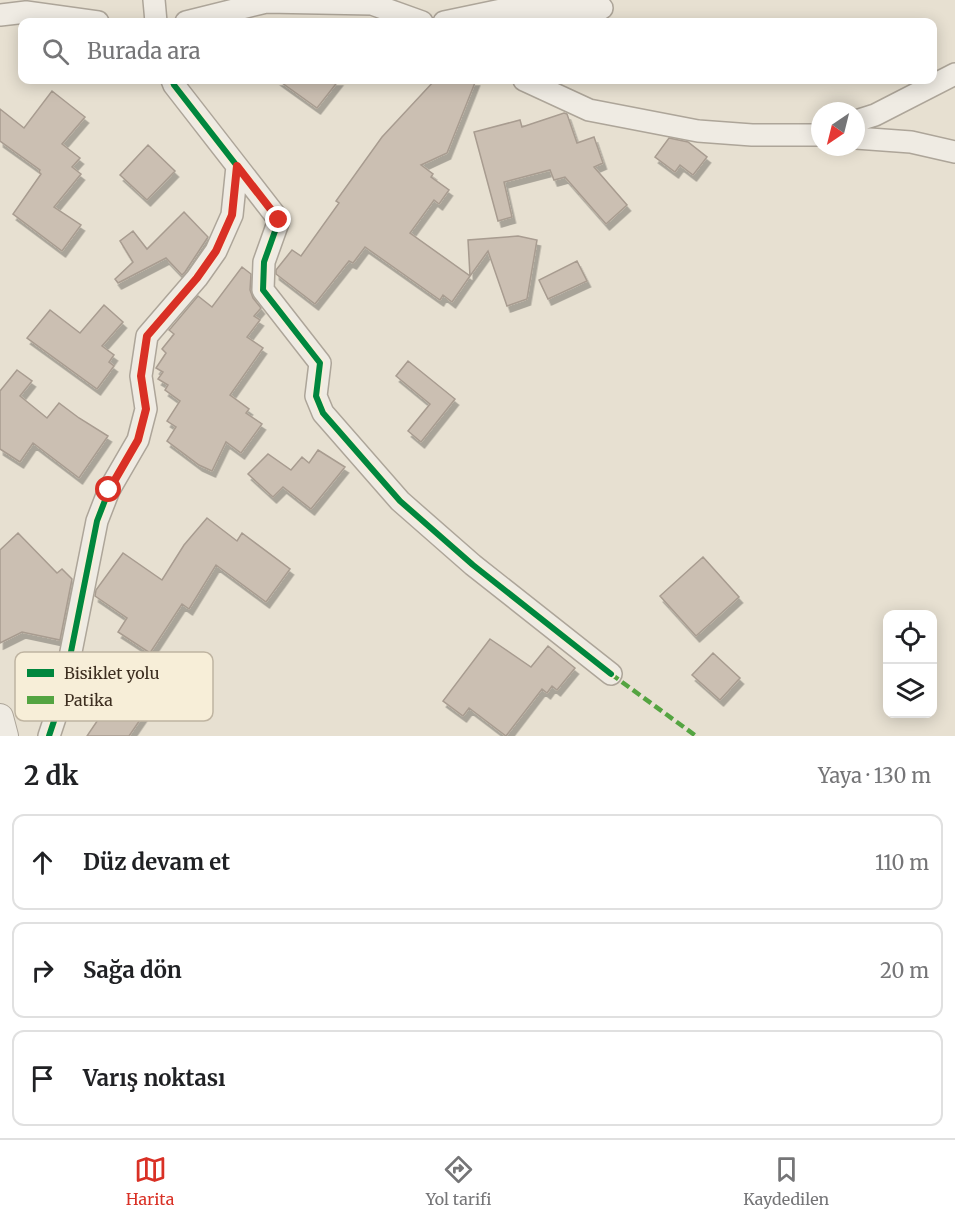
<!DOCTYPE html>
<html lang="tr">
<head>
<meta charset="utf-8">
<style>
	:root { --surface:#fff; --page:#f2f2f2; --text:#202124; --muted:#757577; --line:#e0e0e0; --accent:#d93025 }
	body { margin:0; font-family:Merriweather,serif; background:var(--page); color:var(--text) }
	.controls { position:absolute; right:18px; bottom:18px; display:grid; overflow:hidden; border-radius:12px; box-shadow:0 3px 15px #0003 }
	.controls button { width:54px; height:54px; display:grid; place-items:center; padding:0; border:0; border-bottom:2px solid var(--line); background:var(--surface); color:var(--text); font:30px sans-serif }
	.compass { position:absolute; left:811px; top:102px; width:54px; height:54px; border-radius:50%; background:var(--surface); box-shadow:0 3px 15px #0003; rotate:215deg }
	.stop { position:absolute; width:18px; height:18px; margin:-14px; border:4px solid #d93025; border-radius:50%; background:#fff }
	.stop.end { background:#d93025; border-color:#fff; box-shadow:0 2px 6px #0008 }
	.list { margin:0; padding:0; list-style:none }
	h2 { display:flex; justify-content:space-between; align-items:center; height:78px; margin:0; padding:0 24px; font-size:26px }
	h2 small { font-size:20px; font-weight:400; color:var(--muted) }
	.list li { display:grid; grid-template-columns:39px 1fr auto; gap:18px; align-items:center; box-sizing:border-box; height:96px; margin:0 12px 12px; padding:0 12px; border:2px solid var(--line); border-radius:12px }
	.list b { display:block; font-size:22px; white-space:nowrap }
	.list em { font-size:20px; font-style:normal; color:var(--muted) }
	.icon { flex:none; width:33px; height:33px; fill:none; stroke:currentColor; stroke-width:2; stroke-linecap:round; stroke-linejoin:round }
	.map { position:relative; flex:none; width:955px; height:736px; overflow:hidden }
	.search { position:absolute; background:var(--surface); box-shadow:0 3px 15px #0003; left:18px; right:18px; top:18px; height:66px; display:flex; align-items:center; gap:15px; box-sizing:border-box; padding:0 21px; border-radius:12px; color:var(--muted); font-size:22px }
	.sheet { height:402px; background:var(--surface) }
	nav { display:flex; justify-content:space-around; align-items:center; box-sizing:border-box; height:84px; border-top:2px solid var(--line); background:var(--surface); font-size:16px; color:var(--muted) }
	nav a { display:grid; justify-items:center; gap:3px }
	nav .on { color:var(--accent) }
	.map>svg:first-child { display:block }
</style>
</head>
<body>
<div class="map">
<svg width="955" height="736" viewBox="0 0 955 736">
	<defs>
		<filter id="shadow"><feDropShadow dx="3.5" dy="6" stdDeviation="0" flood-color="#0004"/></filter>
	</defs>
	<rect width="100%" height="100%" fill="#e7e0d1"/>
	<!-- building -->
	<path fill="#cbbfb2" stroke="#a89c90" stroke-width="1.5" filter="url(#shadow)" d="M278 80H339L317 108Z
		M435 80H476L447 153 421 165 433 174 431 177 449 190 439 204 434 200 410 233 470 276 452 302 443 295 440 300 365 247 353 263 349 261 315 304 276 274V270L292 250 301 256 339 203 336 201 382 137Z
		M52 91 85 117 62 144 80 158 72 167 81 174 54 207 81 225 62 251 13 214 41 174 39 172 40 170 0 141V109L24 128Z
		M564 113 567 114 577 143 594 137 603 163 594 167 627 205 606 224 565 177 554 180 550 170 504 182 512 217 498 221 474 132 520 120 522 127Z
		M669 138 688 142 707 157 693 175 680 165 675 172 655 157Z
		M148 145 175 171 147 200 120 175Z
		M184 212 208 237 185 272 182 275 166 258 118 283 115 279 133 262 120 241 133 231 147 249Z
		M518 236 537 240 527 299 507 306 488 251 470 276 468 240Z
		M577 261 587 281 548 299 539 280Z
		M242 267 251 274 250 290 253 298 261 308 254 316 260 320 247 337 263 348 230 395 249 409 246 413 262 424 241 453 226 442 212 471 199 465 167 441 176 427 167 421 180 401 165 390 168 385 158 379 163 372 156 368 166 353 162 349 174 334 169 330 171 328 198 296 212 307Z
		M104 305 123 322 102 346 114 355 109 362 114 366 97 389 27 338 50 310 80 333Z
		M408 361 455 399 421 442 408 431 430 404 396 376Z
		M17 370 32 381 20 396 47 418 59 403 79 418 108 436 79 478 33 443 20 462 0 449V391Z
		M318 450 345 467 311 509 283 487 273 497 248 474 268 454 291 470 302 457 309 463Z
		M207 518 237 541 242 533 290 569 266 602 216 565 189 609 182 604 150 653 118 632 127 618 95 596 96 590 123 553 162 580 184 545Z
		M18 533 57 573 62 569 72 579 60 640 22 632 0 643V550Z
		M703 557 739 597 696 636 660 596Z
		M490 639 531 667 548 646 575 668 557 690 552 686 547 693 542 689 506 736 469 708 463 716 443 701Z
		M713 653 740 678 720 700 692 675Z
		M118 677 153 701 129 736H87L104 711 98 706Z"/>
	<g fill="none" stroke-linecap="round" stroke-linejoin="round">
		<defs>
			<path id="minor" d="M154 0 156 22
				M0 15 26 12 98 22
				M186 22 266 2 372 4 422 22
				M444 22 511 8H602
				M172 80 174 85 279 220 264 262 263 290 320 363 316 396 323 413 400 501 473 565 611 674
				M524 80 589 110 698 131 752 135H820
				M856 121 875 115 955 74
				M856 138 911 142 955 152
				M49 736 62 697 97 521 109 490 138 440 146 409 141 376 147 336 197 278 216 251 232 215 237 166"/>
			<path id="tertiary" d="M0 717 5 736"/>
		</defs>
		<!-- minor casing -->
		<use href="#minor" stroke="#ada599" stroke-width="24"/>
		<!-- tertiary casing -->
		<use href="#tertiary" stroke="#ada599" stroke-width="28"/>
		<!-- minor -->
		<use href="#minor" stroke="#efebe3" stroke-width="21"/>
		<!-- tertiary -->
		<use href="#tertiary" stroke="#efebe3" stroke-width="26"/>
		<!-- quiet -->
		<path stroke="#54a441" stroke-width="4.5" stroke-dasharray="9 4.5" stroke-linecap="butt" d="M611 674 696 736"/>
		<defs>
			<path id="cycleway" d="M172 80 174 85 279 220 264 262 263 290 320 363 316 396 323 413 400 501 473 565 611 674
				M49 736 62 697 97 521 109 490 138 440 146 409 141 376 147 336 197 278 216 251 232 215 237 166"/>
		</defs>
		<!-- cycleway casing -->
		<use href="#cycleway" stroke="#f7eed8" stroke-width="10"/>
		<!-- cycleway -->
		<use href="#cycleway" stroke="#00873e" stroke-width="6"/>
	</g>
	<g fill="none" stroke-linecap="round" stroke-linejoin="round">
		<!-- route -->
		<path stroke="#d93025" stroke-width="8" d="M109 490 138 440 146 409 141 376 147 336 197 278 216 251 232 215 237 166 279 220"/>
	</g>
	<!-- legend -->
	<rect x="15" y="652" width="198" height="69" rx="9" fill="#f7eed8" stroke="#bfb4a1" stroke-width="1.5"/>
	<rect x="27" y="669" width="27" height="8" fill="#00873e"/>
	<rect x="27" y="696" width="27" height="8" fill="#54a441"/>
	<g font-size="16" fill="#3d2e20">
		<text x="64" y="679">Bisiklet yolu</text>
		<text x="64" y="706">Patika</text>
	</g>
</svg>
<div class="controls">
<button><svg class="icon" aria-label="locate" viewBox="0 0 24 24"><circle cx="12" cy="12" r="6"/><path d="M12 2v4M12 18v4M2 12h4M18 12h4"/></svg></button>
<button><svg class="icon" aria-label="layers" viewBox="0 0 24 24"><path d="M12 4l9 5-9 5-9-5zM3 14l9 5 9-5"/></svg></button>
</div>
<svg class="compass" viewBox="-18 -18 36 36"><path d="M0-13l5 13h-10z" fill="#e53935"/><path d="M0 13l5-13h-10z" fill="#757577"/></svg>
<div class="stop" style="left:109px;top:490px"></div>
<div class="stop end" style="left:279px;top:220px"></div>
<div class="search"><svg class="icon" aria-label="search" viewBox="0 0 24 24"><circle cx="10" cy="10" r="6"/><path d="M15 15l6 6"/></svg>Burada ara</div>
</div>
<section class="sheet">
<h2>2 dk<small>Yaya · 130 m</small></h2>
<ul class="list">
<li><svg class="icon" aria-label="ahead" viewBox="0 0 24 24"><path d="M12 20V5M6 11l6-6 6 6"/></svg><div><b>Düz devam et</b></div><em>110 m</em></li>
<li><svg class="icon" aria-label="right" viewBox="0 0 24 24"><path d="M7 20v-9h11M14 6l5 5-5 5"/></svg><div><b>Sağa dön</b></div><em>20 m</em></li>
<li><svg class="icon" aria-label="arrive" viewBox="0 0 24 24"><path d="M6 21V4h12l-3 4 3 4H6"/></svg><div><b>Varış noktası</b></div></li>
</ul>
</section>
<nav>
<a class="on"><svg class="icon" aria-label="map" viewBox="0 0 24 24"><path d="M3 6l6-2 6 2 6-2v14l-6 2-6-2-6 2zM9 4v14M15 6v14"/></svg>Harita</a>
<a><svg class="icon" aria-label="directions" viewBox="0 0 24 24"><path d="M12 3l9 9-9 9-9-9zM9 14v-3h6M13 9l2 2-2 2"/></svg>Yol tarifi</a>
<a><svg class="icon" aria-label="saved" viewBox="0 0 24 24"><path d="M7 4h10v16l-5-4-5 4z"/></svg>Kaydedilen</a>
</nav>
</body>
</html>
